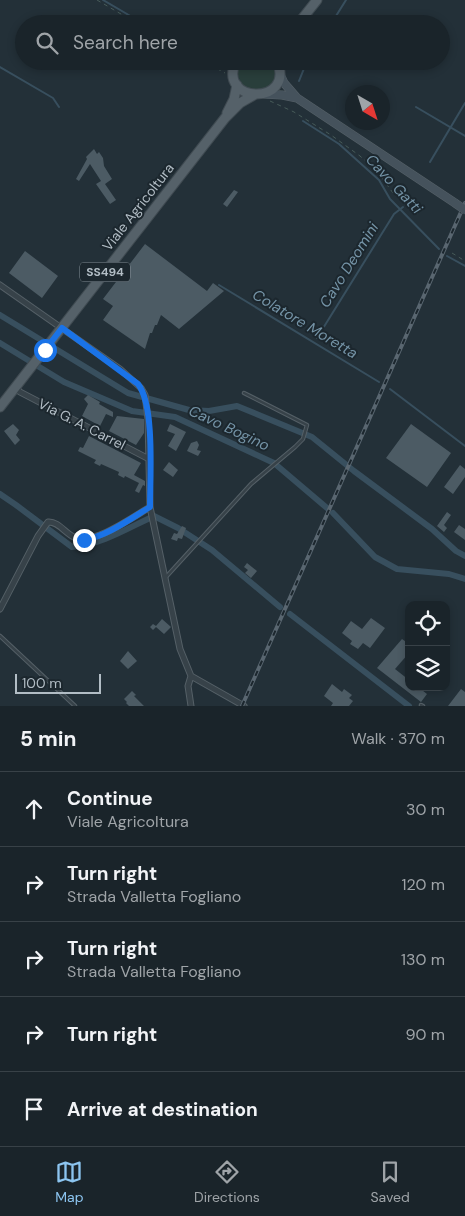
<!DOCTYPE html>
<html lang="en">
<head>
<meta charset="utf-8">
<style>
	:root { --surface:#1a242a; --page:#273036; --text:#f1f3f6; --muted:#9fa4a8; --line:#384147; --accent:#8cc4ef }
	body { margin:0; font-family:"DM Sans",sans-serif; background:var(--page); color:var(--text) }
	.controls { position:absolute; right:15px; bottom:15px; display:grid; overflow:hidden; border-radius:10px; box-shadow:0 2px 8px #0003 }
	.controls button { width:45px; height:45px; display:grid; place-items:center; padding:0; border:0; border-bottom:1px solid var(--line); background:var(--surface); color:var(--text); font:25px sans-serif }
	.compass { position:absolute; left:345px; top:85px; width:45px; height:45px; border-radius:50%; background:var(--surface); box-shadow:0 2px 8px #0003; rotate:141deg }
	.scale { position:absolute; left:15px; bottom:12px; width:86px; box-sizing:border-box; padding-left:5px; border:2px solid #b2bdc5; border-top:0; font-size:14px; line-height:18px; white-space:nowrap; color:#b2bdc5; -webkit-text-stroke:4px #1c272e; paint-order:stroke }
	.stop { position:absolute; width:15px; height:15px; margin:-11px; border:4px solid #1a73e8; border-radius:50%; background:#fff }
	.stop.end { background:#1a73e8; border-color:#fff; box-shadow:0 1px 5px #0008 }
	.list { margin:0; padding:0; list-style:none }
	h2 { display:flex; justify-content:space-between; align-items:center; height:65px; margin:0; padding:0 20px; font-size:21px }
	h2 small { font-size:16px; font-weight:400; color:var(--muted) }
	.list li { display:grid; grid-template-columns:32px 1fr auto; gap:15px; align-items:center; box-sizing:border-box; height:75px; padding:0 20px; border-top:1px solid var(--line) }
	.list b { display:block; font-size:19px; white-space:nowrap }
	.list p { margin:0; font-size:16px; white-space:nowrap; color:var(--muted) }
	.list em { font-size:16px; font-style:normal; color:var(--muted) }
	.icon { flex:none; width:28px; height:28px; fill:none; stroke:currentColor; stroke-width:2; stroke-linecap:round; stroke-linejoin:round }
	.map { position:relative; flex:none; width:465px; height:706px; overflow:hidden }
	.search { position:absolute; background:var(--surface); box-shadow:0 2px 8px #0003; left:15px; right:15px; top:15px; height:55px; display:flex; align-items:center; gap:12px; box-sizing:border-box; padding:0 18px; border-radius:28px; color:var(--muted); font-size:19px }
	.sheet { height:440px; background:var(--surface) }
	nav { display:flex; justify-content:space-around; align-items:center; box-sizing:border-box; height:70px; border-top:1px solid var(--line); background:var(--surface); font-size:14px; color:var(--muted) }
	nav a { display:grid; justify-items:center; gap:2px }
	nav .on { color:var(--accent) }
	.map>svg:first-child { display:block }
</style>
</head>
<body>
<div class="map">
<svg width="465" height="706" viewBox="0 0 465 706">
	<rect width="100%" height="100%" fill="#233038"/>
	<!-- green -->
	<path fill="#293e3b" d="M240 61H273L277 73 272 84 268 88 255 92 243 86 237 74Z"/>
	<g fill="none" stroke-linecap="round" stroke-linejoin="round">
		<!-- stream -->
		<path stroke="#384f5e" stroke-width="2" d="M103 0 144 24
			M331 24 346 0
			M209 61 224 69
			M0 67 53 98 59 107
			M299 81 307 61
			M416 107 465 136
			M303 121 339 144 379 180 390 199 439 249
			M430 162 465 103
			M407 201 409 198
			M447 256 465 266
			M219 285 379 382
			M317 338 394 214 403 207
			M390 389 465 446"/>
		<!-- canal -->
		<path stroke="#384f5e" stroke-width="6" d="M0 315 128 393 189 410 209 411 237 406 312 437 354 471 432 529 456 551 465 556
			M0 343 64 382 132 411 175 417 274 463 327 508
			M0 494 16 505 72 547C101 545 128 528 154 516L178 528 212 550 280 607
			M333 513 375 557 397 569 449 574 465 579
			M290 614 409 706"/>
	</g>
	<!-- building -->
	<path fill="#4c5b64" d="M94 149 97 154 99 152 103 158 104 166 112 179 105 184 116 200 110 204 96 184 101 181 90 164 79 181 76 179 87 159 86 157Z
		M234 190 238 192 227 207 223 204Z
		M145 244 207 291 213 283 224 291 179 329 161 315 157 325H155L152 333H150L145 349 103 320 113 306 103 299Z
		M25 251 58 276 42 298 9 273Z
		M88 395 100 402 99 404 113 412V417L106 414 100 426 82 416 88 404 84 399Z
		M117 416 144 419V433L136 445 109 431Z
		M13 424 19 430 16 435 20 440 15 445 4 431Z
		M170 424 186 432 176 451 168 446 175 434 167 431Z
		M411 424 451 453 427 487 386 458Z
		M89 436 141 463 134 475 145 481V486L143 485 139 493 135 491 139 483 125 476 124 478 118 475 119 472 101 464 100 466 94 463 96 460 78 451 80 447 83 448Z
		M197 441 199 445 197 450 201 451 198 456 187 451 191 443Z
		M169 462 178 470 173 477 163 470Z
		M460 465 465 469V477L453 494 444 487Z
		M447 512 451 515 444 525 447 528 444 532 437 526Z
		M459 525 465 529V540L454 532Z
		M182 526 186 528 182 539 178 538 177 541 171 539 174 533 177 534Z
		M247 563 257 571 251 578 245 573 248 570 244 567Z
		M371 618 385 628 370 648 363 643 358 649 350 644 352 641 342 633 351 621 362 629Z
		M162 619 171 627 164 634 156 627 153 630 150 627 153 624 156 626Z
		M402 639 409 644V653L395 669 409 680V687H418L427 694 421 702 377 668Z
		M128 651 137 661 128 669 120 661Z
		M332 684 342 692 344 689 352 695 349 698 353 701 349 706H331L333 703 324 696Z
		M461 689 465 692V706H448Z
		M132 691 136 695 134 696 144 706H129L126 703 127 702 124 699Z"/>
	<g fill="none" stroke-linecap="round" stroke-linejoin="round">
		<defs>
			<path id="service" d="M166 577 251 484 295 447 303 439 307 425 244 393
				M0 636 75 706
				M421 705 423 706"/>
			<path id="minor" d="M0 285 120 369 141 388 145 395 148 419 150 507 180 649 191 676 244 706
				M15 387 20 392 149 459
				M0 609 38 536 48 522C58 521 65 533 74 537 93 546 133 517 150 507
				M191 706 188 686 191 676"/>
			<path id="secondary" d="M280 74 284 83 297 98 455 203
				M263 94 282 95 297 98"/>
			<path id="primary" d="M298 24 317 0
				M236 61C216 104 296 106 277 61
				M227 113 234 99 237 85
				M0 407 225 118 240 103 254 95"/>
		</defs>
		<!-- service casing -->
		<use href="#service" stroke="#556067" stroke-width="4.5"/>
		<!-- minor casing -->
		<use href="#minor" stroke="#556067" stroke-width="7"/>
		<!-- secondary casing -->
		<use href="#secondary" stroke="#556067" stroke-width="9"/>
		<!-- primary casing -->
		<use href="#primary" stroke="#404b52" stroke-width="11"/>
		<!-- path -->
		<path stroke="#475b59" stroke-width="1" stroke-dasharray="4 4" stroke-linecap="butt" d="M97 0 138 24
			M203 61 225 73
			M270 101 294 112 331 135 360 156 377 171 393 193 421 216
			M452 253 465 261"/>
		<!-- service -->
		<use href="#service" stroke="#374249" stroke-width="2.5"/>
		<!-- minor -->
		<use href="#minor" stroke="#374249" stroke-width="5"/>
		<!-- secondary -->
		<use href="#secondary" stroke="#45525c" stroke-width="8"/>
		<!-- primary -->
		<use href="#primary" stroke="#556169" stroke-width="9"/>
		<defs>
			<path id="rail" d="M242 706 465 203"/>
		</defs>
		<!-- rail casing -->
		<use href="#rail" stroke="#596670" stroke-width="4"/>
		<!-- rail -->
		<use href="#rail" stroke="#1c272e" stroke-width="2" stroke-dasharray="5.5" stroke-linecap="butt"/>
		<defs>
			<path id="secondary-bridge" d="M455 203 465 210"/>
		</defs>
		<!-- secondary-bridge casing -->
		<use href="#secondary-bridge" stroke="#556067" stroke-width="9" stroke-linecap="butt"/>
		<!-- secondary-bridge -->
		<use href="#secondary-bridge" stroke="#45525c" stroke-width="8"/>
	</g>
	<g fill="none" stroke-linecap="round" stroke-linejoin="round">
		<!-- route -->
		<path stroke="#1a73e8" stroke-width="6" d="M45 350 62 328 138 384C155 405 150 478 150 507 130 519 107 536 84 540"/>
	</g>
	<g text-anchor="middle" stroke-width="4" stroke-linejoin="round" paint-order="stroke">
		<!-- shield labels -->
		<rect fill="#1c272e" stroke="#859098" stroke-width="1" x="80" y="262.5" width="50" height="19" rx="4"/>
		<g font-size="12" font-weight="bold" fill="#b2bdc5">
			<text x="105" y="276">SS494</text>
		</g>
		<!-- street labels -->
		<g font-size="14" fill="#b2bdc5" stroke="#1c272e">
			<text transform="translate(138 207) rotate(-52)" y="5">Viale Agricoltura</text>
			<text transform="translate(82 424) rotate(27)" y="5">Via G. A. Carrel</text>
		</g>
		<!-- water labels -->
		<g font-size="15" font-style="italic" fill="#7493a6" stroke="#1c272e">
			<text transform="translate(394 184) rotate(47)" y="5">Cavo Gatti</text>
			<text transform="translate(349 265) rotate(-58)" y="5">Cavo Deomini</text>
			<text transform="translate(305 324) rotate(31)" y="5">Colatore Moretta</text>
			<text transform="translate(229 428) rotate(25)" y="5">Cavo Bogino</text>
		</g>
	</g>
</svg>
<div class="controls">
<button><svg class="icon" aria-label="locate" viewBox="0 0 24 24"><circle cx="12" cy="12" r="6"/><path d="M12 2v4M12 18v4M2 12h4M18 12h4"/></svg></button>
<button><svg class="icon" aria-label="layers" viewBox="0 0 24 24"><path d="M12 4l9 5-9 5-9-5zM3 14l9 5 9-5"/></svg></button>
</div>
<svg class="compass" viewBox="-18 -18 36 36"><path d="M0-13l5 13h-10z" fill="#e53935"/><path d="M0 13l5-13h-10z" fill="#9fa4a8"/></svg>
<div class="scale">100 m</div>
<div class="stop" style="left:45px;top:350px"></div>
<div class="stop end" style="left:84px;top:540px"></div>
<div class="search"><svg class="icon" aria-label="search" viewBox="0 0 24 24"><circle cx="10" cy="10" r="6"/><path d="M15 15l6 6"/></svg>Search here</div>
</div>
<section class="sheet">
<h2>5 min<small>Walk · 370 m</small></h2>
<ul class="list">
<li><svg class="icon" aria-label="ahead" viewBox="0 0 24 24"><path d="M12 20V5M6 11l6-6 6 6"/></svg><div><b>Continue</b><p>Viale Agricoltura</p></div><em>30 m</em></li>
<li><svg class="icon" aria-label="right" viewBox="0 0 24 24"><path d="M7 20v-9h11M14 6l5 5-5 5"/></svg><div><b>Turn right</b><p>Strada Valletta Fogliano</p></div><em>120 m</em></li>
<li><svg class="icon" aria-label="right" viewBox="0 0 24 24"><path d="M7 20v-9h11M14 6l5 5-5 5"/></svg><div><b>Turn right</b><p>Strada Valletta Fogliano</p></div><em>130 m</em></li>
<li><svg class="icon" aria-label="right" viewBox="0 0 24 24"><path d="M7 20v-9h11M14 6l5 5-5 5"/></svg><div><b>Turn right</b></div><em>90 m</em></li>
<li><svg class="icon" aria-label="arrive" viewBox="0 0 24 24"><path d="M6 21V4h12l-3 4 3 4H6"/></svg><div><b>Arrive at destination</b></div></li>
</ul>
</section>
<nav>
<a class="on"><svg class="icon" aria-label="map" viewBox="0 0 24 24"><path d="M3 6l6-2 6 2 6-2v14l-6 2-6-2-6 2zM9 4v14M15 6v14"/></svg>Map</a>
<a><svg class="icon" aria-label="directions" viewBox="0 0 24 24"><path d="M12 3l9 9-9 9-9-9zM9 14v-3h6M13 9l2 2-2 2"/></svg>Directions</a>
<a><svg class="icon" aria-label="saved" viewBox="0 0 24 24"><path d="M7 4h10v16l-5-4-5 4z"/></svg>Saved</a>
</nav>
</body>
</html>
